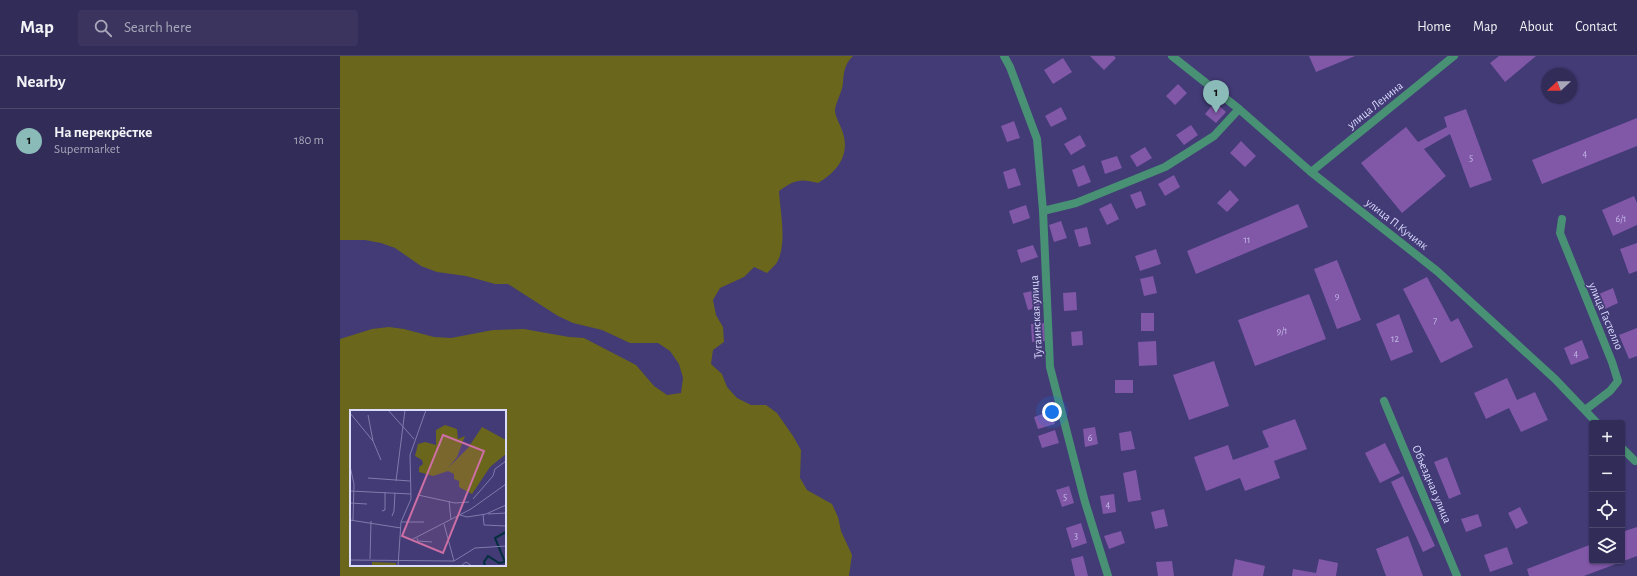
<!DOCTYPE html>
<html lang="en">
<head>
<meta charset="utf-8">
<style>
	:root { --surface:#322c58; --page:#3a345e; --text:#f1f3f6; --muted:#a8a7ba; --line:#4d486e; --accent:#8bbbb9 }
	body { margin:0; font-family:"Alegreya Sans",sans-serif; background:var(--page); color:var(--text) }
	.controls { position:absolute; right:12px; bottom:12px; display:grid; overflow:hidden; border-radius:4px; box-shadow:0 1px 3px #0004 }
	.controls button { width:36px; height:36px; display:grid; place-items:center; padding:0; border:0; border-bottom:1px solid var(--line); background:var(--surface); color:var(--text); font:20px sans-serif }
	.compass { position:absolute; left:1201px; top:12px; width:36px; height:36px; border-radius:50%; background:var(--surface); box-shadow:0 1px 3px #0004; rotate:248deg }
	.you { position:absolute; left:712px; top:356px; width:14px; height:14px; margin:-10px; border:3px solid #fff; border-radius:50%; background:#1a73e8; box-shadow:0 0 0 6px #1a73e833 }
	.badge { display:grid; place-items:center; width:26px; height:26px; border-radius:50%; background:var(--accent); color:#111; font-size:13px; font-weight:700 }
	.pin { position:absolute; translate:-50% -33px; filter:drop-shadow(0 1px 2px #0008) }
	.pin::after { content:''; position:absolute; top:21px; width:14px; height:12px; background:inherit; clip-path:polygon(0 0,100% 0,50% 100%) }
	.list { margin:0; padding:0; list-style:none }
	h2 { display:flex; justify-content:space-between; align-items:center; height:52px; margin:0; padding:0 16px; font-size:17px }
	h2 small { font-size:13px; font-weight:400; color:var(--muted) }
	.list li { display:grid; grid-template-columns:26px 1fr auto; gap:12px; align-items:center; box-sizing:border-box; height:64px; padding:0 16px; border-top:1px solid var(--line) }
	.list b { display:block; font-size:15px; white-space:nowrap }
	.list p { margin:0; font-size:13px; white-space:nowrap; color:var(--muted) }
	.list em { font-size:13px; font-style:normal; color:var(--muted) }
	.icon { flex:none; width:22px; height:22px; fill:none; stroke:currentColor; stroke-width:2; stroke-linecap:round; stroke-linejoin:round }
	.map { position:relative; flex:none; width:1297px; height:520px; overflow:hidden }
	header { display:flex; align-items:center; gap:24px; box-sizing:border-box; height:56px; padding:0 20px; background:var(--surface); border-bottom:1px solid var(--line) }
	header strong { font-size:19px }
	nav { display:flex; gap:22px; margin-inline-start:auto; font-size:14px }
	.search { width:280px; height:36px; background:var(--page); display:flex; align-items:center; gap:10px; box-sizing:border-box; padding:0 14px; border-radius:4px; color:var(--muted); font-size:15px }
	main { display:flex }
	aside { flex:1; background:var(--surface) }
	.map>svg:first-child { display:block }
</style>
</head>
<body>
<header>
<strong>Map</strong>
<div class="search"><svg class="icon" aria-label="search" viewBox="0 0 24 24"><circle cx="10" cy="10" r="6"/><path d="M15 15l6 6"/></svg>Search here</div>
<nav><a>Home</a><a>Map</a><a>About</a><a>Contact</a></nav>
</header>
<main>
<aside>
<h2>Nearby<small></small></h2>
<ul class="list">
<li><span class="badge">1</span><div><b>На перекрёстке</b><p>Supermarket</p></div><em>180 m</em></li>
</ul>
</aside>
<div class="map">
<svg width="1297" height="520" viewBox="0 0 1297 520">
	<rect width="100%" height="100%" fill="#423b76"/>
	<!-- green -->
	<path fill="#6a661b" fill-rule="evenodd" d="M0 0H513C504 9 504 16 503 27 502 37 496 45 495 54 495 60 500 69 502 74 511 98 498 115 478 127 460 122 454 124 439 135 440 155 448 190 436 208 433 211 430 214 427 217L414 211 404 221 380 232 373 244 376 259 383 271 384 286 373 294 371 308 382 318 387 331 397 342 411 349H426L437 357 453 380 461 394 460 422 467 434 492 448 498 461 501 475 512 499 509 520H0V283L32 273 49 271 64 273 94 281 111 282 153 274 184 273 229 281 244 282 296 309 314 330 327 339 341 337 343 322 339 308 330 295 318 287H290L262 274 233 267 218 260 168 228H155L126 220 97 216 81 210 55 192 41 187 25 184H0ZM11 355H165V509H11Z"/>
	<!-- building -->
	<path fill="#8157a8" d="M750 0H774L776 2 764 14Z
		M969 0H1015L976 16Z
		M1159 0H1196L1165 26 1150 7Z
		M723 2 732 16 713 28 704 14Z
		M838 28 847 37 835 49 826 40Z
		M875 46 886 56 876 67 865 58Z
		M721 51 727 63 711 71 705 60Z
		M1126 53 1152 124 1130 132 1110 78 1084 93 1106 120 1062 157 1021 107 1066 71 1078 86 1107 71 1104 61Z
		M1297 62V90L1202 128 1192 104Z
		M674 65 680 82 667 86 661 70Z
		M851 69 858 79 844 89 836 79Z
		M740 79 746 90 731 99 724 88Z
		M901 85 916 100 905 111 890 97Z
		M805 91 812 102 797 111 790 100Z
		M777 100 782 112 765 118 761 105Z
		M744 109 751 126 738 131 732 114Z
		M675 112 681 129 668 133 663 116Z
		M834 119 840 131 825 140 818 128Z
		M890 134 899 144 887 156 877 147Z
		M801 135 806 149 796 153 790 139Z
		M1294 140 1297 147V169L1273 180 1262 154Z
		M771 147 779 163 767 169 759 153Z
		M958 148 968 171 856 218 847 195Z
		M686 149 690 162 673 168 669 155Z
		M721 165 727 182 714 186 709 169Z
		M747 171 751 188 739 191 734 174Z
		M1297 187V215L1289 218 1280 193Z
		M693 189 698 201 681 207 677 194Z
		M816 193 821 208 800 215 795 200Z
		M997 204 1021 264 997 273 974 213Z
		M813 220 817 237 804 240 800 223Z
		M1087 221 1111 266 1118 262 1133 291 1101 307 1063 233Z
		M1273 232 1278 247 1265 253 1259 238Z
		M696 234 701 251 688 254 683 237Z
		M736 236 737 254 724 255 723 237Z
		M969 238 986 283 915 310 898 264Z
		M801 257H814V275H801Z
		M1059 258 1073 296 1051 305 1036 268Z
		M704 267 705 285 692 286 691 268Z
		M1297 272V300L1289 303 1279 279Z
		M742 275 743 289 732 290 731 276Z
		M1242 284 1249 302 1231 309 1224 292Z
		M816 285 817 309 799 310 798 286Z
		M874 305 889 350 849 364 833 319Z
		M1167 322 1177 344 1195 336 1208 364 1181 376 1169 352 1146 363 1134 337Z
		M775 324H793V337H775Z
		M711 355 715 368 698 373 694 361Z
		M955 363 967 393 934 405 940 422 905 435 900 422 866 435 854 401 888 389 893 404 929 391 922 375Z
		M755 371 758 388 745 391 743 373Z
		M715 374 719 387 702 392 698 380Z
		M791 375 795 393 781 395 779 377Z
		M1045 387 1060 417 1040 427 1025 397Z
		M1107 401 1121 438 1109 443 1094 406Z
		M796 414 801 444 788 446 783 417Z
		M1063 420 1095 490 1083 496 1051 426Z
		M729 430 734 447 722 451 716 434Z
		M774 438 776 456 763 458 760 440Z
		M1180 451 1188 467 1176 473 1168 457Z
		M824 453 828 470 815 473 811 456Z
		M1138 458 1142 470 1126 476 1121 463Z
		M741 467 747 487 732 492 726 472Z
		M1297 471V500L1244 520H1189L1187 513 1252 488V505H1282V476Z
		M781 475 785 487 769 493 764 480Z
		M1068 480 1083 520H1046L1036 493Z
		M1167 491 1173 508 1150 516 1144 499Z
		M743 500 748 520H735L731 503Z
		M895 503 925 510 923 520H892Z
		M979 503 998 507 996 520H952L953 513 976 517Z
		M832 505 834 520H818L816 506Z"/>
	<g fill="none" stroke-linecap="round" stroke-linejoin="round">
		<!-- minor -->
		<path stroke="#499175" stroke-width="8" d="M664 0 670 11 697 83 703 155 710 311 745 446 768 520
			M971 116 1097 215 1215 323 1257 367
			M703 155 736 147 825 111 874 80 899 53
			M1222 163 1220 177 1272 306 1278 325 1270 335 1245 354
			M1044 345 1117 520
			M1282 392 1295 405"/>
		<!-- tertiary -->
		<path stroke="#499175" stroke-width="8" d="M832 0 899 53 971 116 1114 0"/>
	</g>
	<g text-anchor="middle" stroke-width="3.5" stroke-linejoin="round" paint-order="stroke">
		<!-- number labels -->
		<g font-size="10" fill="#c4b9e8">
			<text x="1245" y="101">4</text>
			<text x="1131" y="105">5</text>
			<text x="1281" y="166">6/1</text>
			<text x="907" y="187">11</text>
			<text x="997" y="243">9</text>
			<text x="1095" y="268">7</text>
			<text x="942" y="278">9/1</text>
			<text x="1055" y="286">12</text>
			<text x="1236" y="301">4</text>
			<text x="750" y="385">6</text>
			<text x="725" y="444">5</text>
			<text x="768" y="452">4</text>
			<text x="736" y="483">3</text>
		</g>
		<!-- street labels -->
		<g font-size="12" fill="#dadafd" stroke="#423b76">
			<text transform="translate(1035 49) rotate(-39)" y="4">улица Ленина</text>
			<text transform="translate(1057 168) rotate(38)" y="4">улица П.Кучияк</text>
			<text transform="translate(1266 260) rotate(67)" y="4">улица Гастелло</text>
			<text transform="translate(696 261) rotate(-93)" y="4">Тугаинская улица</text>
			<text transform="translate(1092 428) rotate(67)" y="4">Объездная улица</text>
		</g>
	</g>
	<!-- overview -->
	<g transform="translate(10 354)">
		<rect width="156" height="156" fill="#423b76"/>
		<path d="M95 15 107 19 108 29 115 26 107 47 98 58 118 38 132 17 156 30V44L140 57 122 84 109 77V71L104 69V64L98 61 83 66 69 62V57L73 54 72 50 65 46 68 34 75 32 86 35V20ZM22 152 46 153V156H22Z" fill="#6a661b"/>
		<path fill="none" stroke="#032e3d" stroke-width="2" d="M135 156 134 152 138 146 149 153 155 152 145 128 156 122"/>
		<path fill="none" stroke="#7f7bac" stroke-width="1" d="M38 0 64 29M0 3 23 31 18 5M23 31 31 50M0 56 4 74 3 110M18 68 60 71M46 71 55 0M0 81 61 84M68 85 105 93 119 92M123 89 143 66 145 59 156 51M99 91 101 110M0 93 17 94M32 101 35 100V82M133 104 134 115 156 116M138 104 156 103M110 105 117 107 136 104 156 95M42 106 44 101 45 83M0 110 51 118M51 112H74M94 114 104 151 125 138 156 136M67 128 68 131 82 132M61 130 121 99 156 74M20 149 21 111M0 150 104 151M48 156 51 112 61 89 60 45 76 0M111 156 116 152 122 156"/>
		<path fill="#cd6fa4" fill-opacity="0.15" stroke="#cd6fa4" stroke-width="2" d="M93 25 134 41 93 143 52 126Z"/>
		<rect width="156" height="156" fill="none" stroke="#dadafd" stroke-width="2"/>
	</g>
</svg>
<div class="controls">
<button>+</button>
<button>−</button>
<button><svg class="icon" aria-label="locate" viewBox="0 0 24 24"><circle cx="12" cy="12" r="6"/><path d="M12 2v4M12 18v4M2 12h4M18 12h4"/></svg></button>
<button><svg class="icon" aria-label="layers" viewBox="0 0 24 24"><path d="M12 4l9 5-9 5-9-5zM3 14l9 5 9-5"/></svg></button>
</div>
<svg class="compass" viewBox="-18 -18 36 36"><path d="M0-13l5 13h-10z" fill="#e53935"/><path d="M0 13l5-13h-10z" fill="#a8a7ba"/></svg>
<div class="you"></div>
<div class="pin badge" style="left:876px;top:57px">1</div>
</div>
</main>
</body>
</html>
